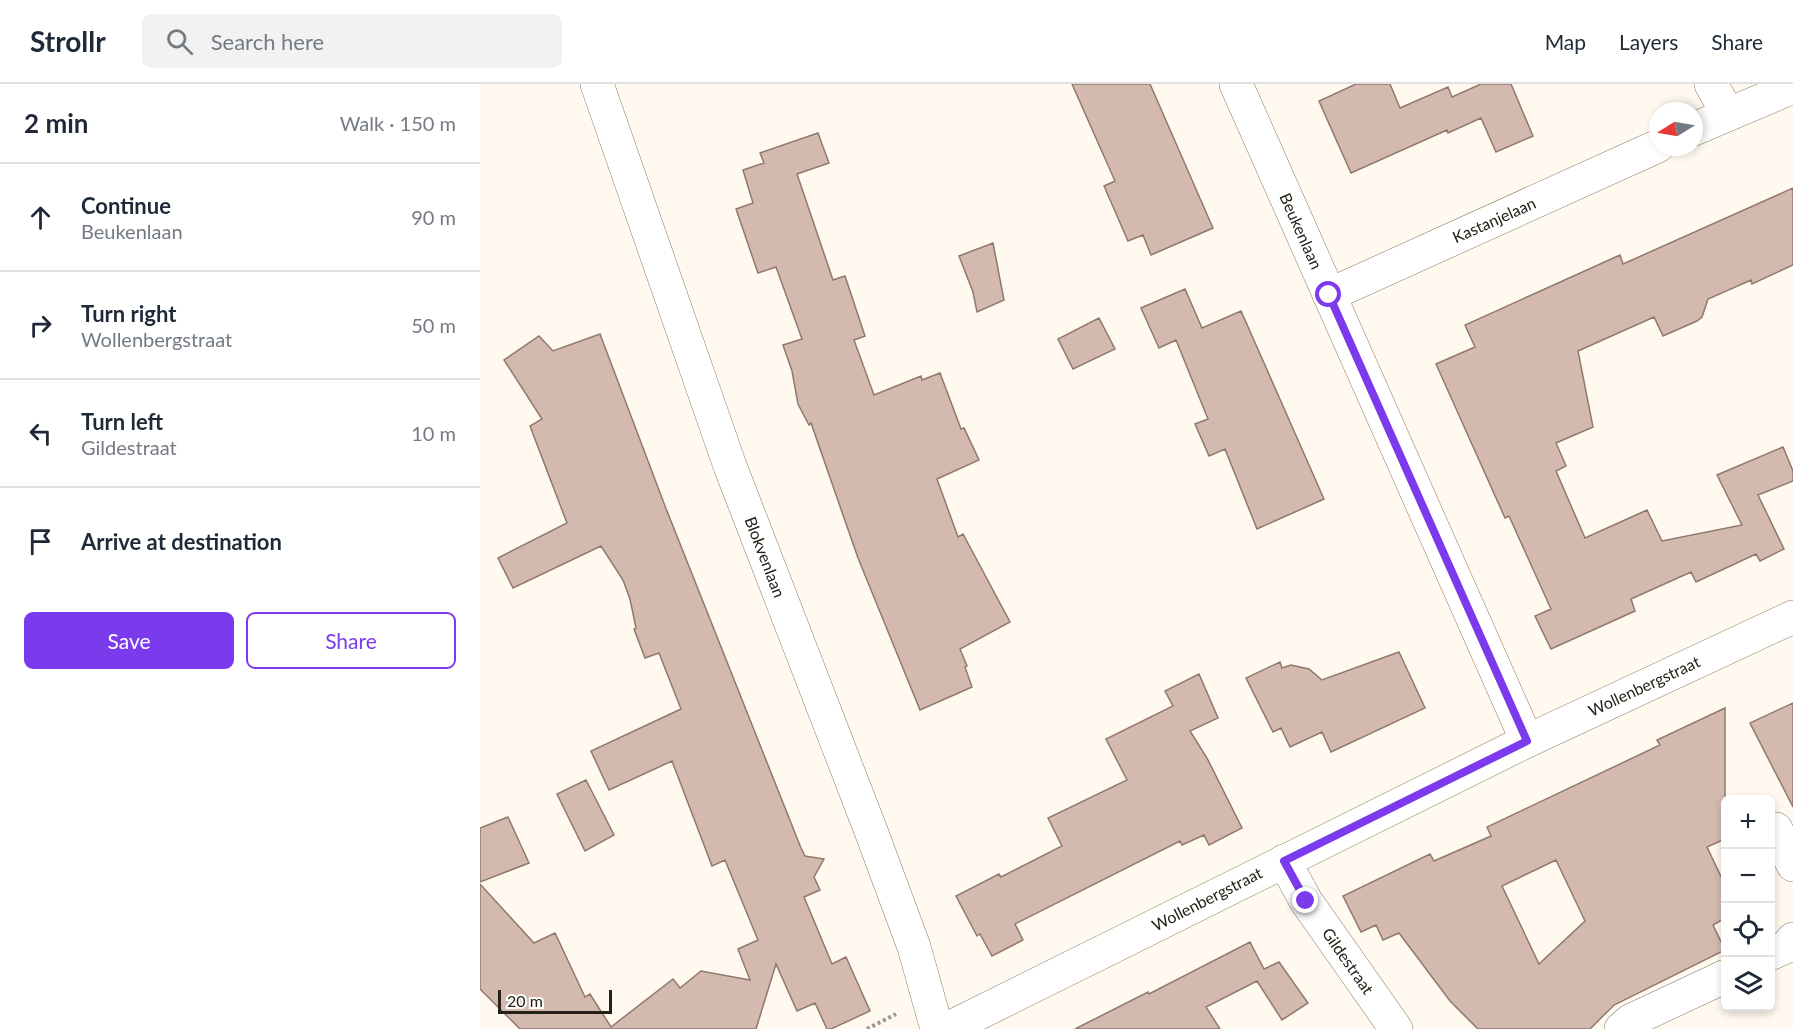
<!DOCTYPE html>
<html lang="en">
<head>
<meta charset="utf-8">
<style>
	:root { --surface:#fff; --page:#f2f2f3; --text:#1f2937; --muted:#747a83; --line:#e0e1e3; --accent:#7c3aed }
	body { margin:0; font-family:Lato,sans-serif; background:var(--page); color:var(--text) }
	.controls { position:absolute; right:18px; bottom:18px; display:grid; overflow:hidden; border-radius:9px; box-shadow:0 3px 9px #0003 }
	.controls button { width:54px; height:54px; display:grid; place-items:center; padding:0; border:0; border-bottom:2px solid var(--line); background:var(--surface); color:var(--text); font:30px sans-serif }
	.compass { position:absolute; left:1169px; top:18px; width:54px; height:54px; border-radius:50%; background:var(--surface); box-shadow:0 3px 9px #0003; rotate:259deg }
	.scale { position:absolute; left:18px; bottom:15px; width:114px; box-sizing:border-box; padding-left:6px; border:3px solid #262118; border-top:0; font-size:16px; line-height:21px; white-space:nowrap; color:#262118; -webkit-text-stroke:4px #fff; paint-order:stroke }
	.stop { position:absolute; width:18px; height:18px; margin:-14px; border:4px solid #7c3aed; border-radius:50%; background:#fff }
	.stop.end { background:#7c3aed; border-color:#fff; box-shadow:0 2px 6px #0008 }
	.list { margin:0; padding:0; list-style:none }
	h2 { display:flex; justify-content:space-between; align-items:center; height:78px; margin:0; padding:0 24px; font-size:26px }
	h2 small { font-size:20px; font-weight:400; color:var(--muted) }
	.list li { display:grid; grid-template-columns:39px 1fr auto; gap:18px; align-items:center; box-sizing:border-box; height:108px; padding:0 24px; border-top:2px solid var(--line) }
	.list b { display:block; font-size:22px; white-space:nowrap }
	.list p { margin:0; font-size:20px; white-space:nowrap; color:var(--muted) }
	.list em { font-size:20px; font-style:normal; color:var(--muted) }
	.actions { display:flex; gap:12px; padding:18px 24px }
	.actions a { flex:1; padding:14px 0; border:2px solid var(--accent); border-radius:9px; text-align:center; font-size:21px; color:var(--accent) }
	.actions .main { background:var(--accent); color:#fff }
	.icon { flex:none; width:33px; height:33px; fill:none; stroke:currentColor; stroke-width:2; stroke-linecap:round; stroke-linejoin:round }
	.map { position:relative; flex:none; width:1313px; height:945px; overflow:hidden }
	header { display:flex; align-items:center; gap:36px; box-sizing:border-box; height:84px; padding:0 30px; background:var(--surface); border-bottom:2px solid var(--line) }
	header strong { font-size:28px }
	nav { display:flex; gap:33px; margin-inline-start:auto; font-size:21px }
	.search { width:420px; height:54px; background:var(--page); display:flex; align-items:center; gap:15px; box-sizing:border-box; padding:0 21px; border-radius:9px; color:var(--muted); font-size:22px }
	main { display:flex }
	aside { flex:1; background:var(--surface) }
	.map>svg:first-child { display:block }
</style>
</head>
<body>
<header>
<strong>Strollr</strong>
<div class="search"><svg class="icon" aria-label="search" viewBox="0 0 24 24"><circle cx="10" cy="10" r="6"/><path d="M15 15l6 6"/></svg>Search here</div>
<nav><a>Map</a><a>Layers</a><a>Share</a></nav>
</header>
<main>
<aside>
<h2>2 min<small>Walk · 150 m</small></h2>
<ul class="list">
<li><svg class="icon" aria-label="ahead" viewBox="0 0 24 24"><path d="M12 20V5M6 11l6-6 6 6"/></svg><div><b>Continue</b><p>Beukenlaan</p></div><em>90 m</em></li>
<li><svg class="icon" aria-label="right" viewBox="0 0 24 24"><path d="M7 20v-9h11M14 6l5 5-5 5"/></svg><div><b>Turn right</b><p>Wollenbergstraat</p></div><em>50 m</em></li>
<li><svg class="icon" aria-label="left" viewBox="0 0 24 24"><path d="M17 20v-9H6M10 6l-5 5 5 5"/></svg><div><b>Turn left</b><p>Gildestraat</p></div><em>10 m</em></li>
<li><svg class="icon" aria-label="arrive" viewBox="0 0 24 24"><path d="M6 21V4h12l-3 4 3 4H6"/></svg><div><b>Arrive at destination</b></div></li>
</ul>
<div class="actions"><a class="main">Save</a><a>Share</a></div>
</aside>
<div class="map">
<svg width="1313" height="945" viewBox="0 0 1313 945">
	<rect width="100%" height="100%" fill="#fff9ef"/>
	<!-- building -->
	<path fill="#d4baae" stroke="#90786e" stroke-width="1.5" fill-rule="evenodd" d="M592 0H670L733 144 671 171 663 151 648 157 624 102 635 97Z
		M876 0H910L920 24 968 3 972 13 1001 0H1031L1053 52 1016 68 1001 34 968 49 967 46 871 89 839 17Z
		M338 49 349 79 317 90 353 196 365 192 385 252 374 256 394 311 441 292 442 296 460 289 481 345 484 344 499 376 457 395 478 453 483 450 530 538 480 565 487 582 485 583 492 603 440 626 378 474 331 339 329 341 318 320 312 287 303 261 322 255 296 183 278 189 256 125 273 119 263 86 284 79 280 69Z
		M1313 104V181L1272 200 1271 196 1228 215 1222 233 1217 237 1183 252 1174 233 1098 267 1113 343 1076 359 1086 382 1076 387 1105 454 1167 426 1182 457 1262 441 1237 391 1303 363 1313 387V397L1278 411 1304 465 1280 477 1276 470 1216 498 1211 488 1151 515 1155 527 1071 565 1055 532 1071 525 1029 432 1025 434 956 280 995 263 985 241 1140 171 1143 180Z
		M513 159 524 216 497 228 493 208 479 172Z
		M705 205 722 244 761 227 844 415 777 445 745 365 729 372 715 340 728 335 696 256 679 264 661 224Z
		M619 234 635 265 593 285 578 255Z
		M120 250 185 422 321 764 325 772 344 775 334 793 340 806 324 813 352 880 366 873 390 927 351 945H347L335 919 317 927 296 880 276 945H40L0 905V800L54 859 75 849 105 913 110 910 131 943 193 895 200 904 221 887 270 896 258 865 278 856 245 776 232 782 192 677 129 706 111 667 201 625 179 569 165 574 154 545 156 544 150 515 143 496 121 462 33 504 18 474 87 439 50 342 62 335 24 276 59 252 73 267Z
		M919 568 945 624 851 668 842 648 810 663 801 644 793 648 766 594 800 578 802 584 811 581 829 585 842 596Z
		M719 590 738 634 710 647 727 674 762 744 729 761 724 751 702 761 700 757 535 840 543 856 512 872 500 850 497 852 476 812 519 790 521 793 582 762 568 734 647 696 626 655 693 622 685 607Z
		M1313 619V723L1270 639Z
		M1245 624V755L1227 763 1245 801V834L1233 841 1245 866 1134 921 1110 945H998L970 917 919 849 903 856 896 841 881 848 863 812 950 770 954 777 1011 752 1007 743 1180 661 1177 656ZM1076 776 1105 837 1059 880 1022 802Z
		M106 696 134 751 105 767 77 710Z
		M28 733 49 779 0 798V744Z
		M770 858 784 885 799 878 828 919 802 936 777 897 726 923 740 945H595L668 908 669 910Z"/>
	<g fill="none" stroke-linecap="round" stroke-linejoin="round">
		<defs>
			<path id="minor" d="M117 0 250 382 391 747 434 863 457 945
				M756 0 1047 657
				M1231 0 1248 30
				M1214 45 1313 3
				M849 211 1178 62
				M1296 745 1313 781
				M804 777 826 817 916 945
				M1290 870 1306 863 1313 855
				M1141 945 1150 937 1246 892"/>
			<path id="tertiary" d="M467 945 1047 657 1313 533"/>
		</defs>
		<!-- minor casing -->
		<use href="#minor" stroke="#897c67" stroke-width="34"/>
		<!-- tertiary casing -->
		<use href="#tertiary" stroke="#897c67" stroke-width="34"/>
		<!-- path -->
		<path stroke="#9c978d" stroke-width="4" stroke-dasharray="3 3" stroke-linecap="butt" d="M387 945 416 930"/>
		<!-- minor -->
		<use href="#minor" stroke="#fff" stroke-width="33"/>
		<!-- tertiary -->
		<use href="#tertiary" stroke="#fff" stroke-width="33"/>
	</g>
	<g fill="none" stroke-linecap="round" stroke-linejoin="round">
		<!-- route -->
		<path stroke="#7c3aed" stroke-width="8" d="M826 817 804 777 1047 657 849 211"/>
	</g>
	<g text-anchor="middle" stroke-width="6" stroke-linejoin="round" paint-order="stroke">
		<!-- street labels -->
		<g font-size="16" fill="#262118" stroke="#fff">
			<text transform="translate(1014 136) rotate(-24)" y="6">Kastanjelaan</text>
			<text transform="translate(821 147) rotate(66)" y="6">Beukenlaan</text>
			<text transform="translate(285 473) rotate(69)" y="6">Blokvenlaan</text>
			<text transform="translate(1164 602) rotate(-25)" y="6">Wollenbergstraat</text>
			<text transform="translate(727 815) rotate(-27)" y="6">Wollenbergstraat</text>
			<text transform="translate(868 877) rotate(55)" y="6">Gildestraat</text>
		</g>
	</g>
</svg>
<div class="controls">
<button>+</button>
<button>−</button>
<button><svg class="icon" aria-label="locate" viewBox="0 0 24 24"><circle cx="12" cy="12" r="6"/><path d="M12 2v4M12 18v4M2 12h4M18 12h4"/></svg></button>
<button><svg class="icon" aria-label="layers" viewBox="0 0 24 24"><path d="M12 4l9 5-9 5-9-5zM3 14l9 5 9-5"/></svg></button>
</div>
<svg class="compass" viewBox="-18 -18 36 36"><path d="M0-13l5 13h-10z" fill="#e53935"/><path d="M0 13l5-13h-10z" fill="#747a83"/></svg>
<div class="scale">20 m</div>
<div class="stop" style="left:849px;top:211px"></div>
<div class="stop end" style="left:826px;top:817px"></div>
</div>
</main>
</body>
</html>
